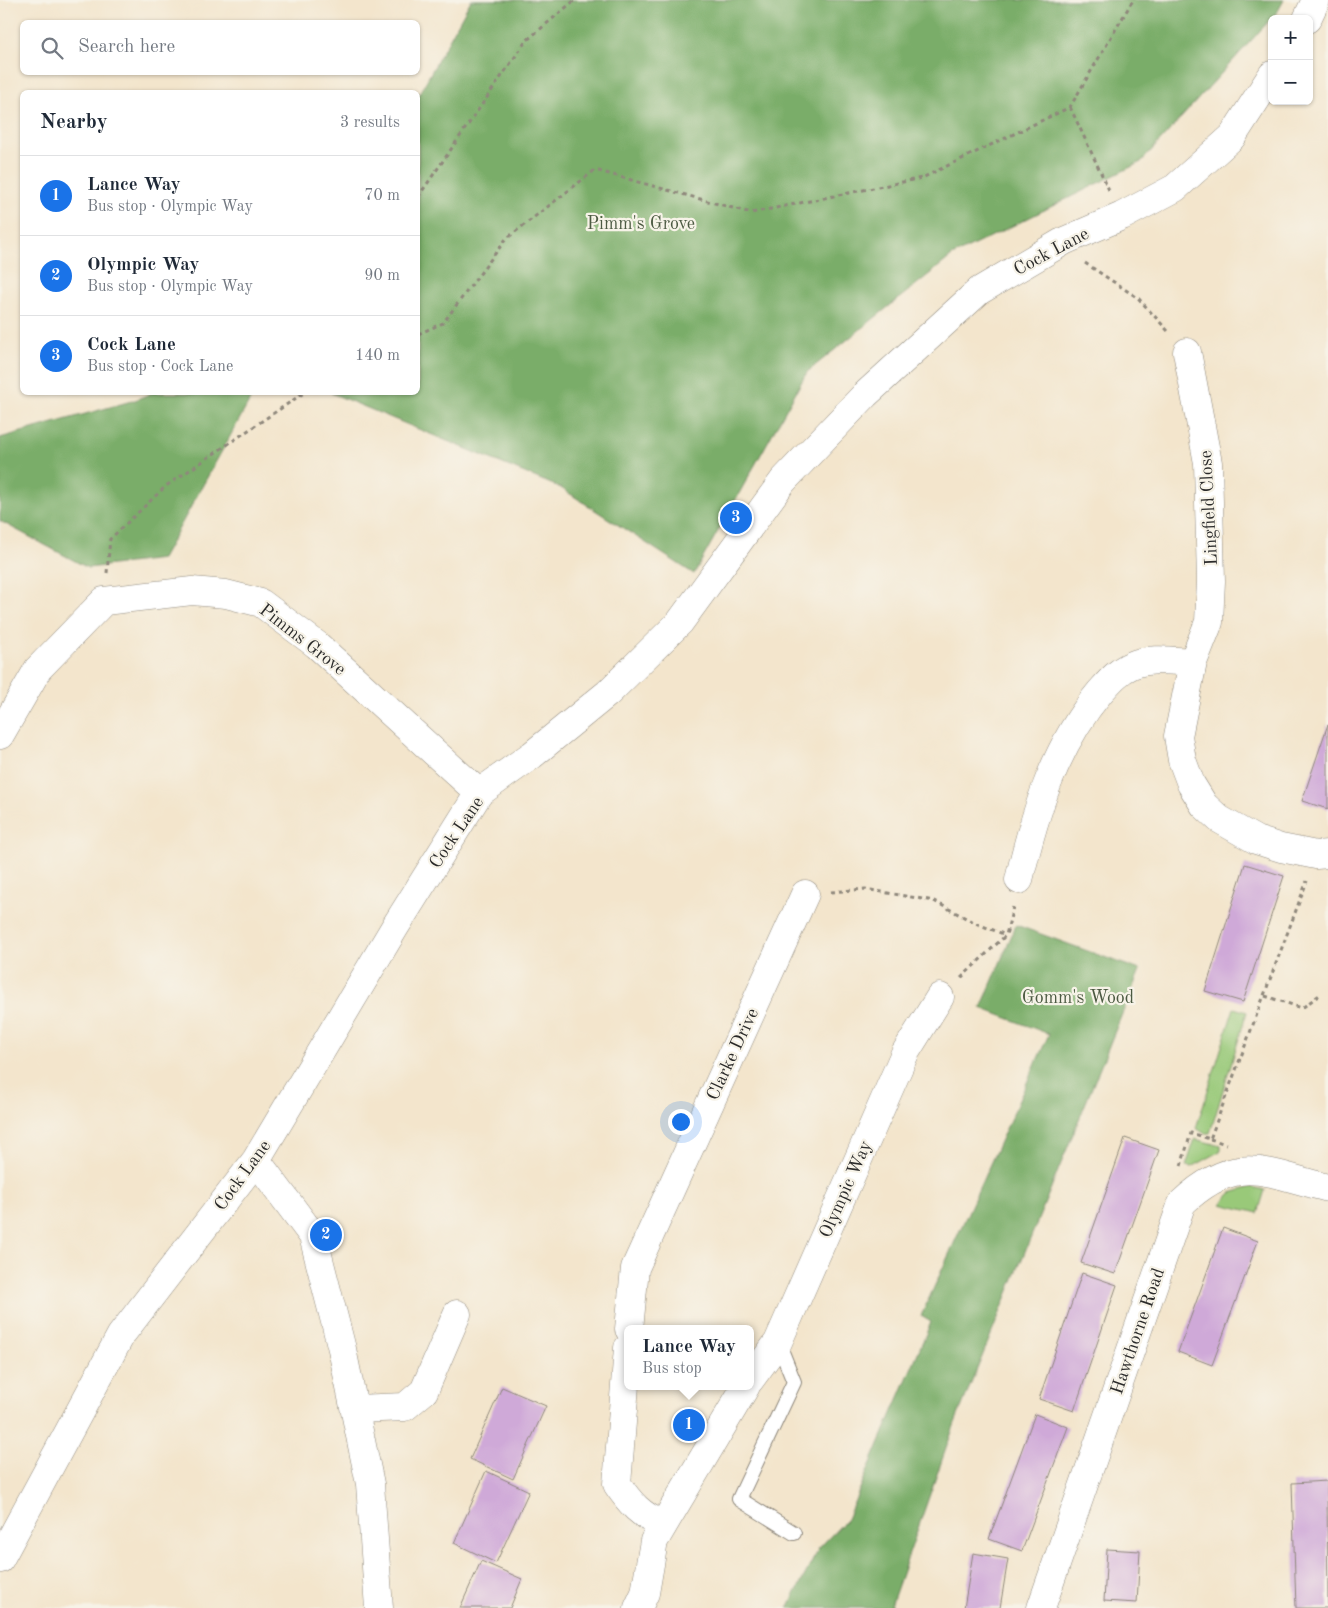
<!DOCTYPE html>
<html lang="en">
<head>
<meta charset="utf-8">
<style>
	:root { --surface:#fff; --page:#f6f6f7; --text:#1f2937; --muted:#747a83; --line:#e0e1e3; --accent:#1a73e8 }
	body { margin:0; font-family:"Old Standard TT",serif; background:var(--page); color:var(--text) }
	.controls { position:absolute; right:15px; top:15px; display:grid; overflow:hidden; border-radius:8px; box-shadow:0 1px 4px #0004 }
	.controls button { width:45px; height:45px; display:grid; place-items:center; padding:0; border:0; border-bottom:1px solid var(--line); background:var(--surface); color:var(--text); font:25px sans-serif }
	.you { position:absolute; left:680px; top:1121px; width:18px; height:18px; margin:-12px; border:4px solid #fff; border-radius:50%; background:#1a73e8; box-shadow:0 0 0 8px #1a73e833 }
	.badge { display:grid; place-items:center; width:32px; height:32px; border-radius:50%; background:var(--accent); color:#fff; font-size:16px; font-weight:700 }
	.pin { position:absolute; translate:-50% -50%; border:2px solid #fff; box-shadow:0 1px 5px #0006 }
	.popup { position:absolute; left:624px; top:1325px; width:130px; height:65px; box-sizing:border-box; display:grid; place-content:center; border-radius:8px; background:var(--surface); filter:drop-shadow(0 1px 4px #0005); font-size:16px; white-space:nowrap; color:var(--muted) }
	.popup b { font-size:19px; color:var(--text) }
	.popup::after { content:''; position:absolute; left:50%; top:100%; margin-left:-10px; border:10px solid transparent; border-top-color:var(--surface) }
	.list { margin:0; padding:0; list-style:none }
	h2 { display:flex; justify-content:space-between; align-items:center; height:65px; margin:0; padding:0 20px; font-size:21px }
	h2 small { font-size:16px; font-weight:400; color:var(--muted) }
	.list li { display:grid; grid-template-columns:32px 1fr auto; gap:15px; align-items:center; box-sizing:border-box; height:80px; padding:0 20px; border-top:1px solid var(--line) }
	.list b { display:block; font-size:19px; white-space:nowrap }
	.list p { margin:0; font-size:16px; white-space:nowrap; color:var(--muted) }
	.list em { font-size:16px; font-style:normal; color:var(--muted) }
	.icon { flex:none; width:28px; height:28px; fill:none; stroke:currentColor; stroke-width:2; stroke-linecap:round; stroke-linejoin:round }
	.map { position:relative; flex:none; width:1328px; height:1608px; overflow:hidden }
	.search { position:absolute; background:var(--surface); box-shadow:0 1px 4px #0004; left:20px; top:20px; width:400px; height:55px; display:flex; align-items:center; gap:12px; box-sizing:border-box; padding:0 18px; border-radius:8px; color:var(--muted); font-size:19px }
	.panel { position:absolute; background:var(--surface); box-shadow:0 1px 4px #0004; left:20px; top:90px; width:400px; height:305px; border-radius:8px }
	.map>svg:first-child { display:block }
</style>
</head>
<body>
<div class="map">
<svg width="1328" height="1608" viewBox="0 0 1328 1608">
	<rect width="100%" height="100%" fill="#f7f3e8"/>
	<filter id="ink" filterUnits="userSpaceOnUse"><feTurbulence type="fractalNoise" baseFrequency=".02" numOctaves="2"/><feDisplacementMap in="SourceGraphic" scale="10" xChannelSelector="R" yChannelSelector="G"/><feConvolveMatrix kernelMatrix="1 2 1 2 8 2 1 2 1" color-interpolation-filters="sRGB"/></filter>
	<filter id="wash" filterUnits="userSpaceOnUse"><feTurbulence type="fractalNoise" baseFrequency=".0096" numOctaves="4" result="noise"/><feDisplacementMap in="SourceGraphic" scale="20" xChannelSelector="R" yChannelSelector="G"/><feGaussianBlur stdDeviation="1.12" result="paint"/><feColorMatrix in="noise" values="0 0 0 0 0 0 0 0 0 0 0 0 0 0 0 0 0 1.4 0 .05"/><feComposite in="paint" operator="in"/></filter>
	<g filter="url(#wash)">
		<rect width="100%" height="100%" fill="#f3e5cc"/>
		<!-- green -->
		<path fill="#99c979" stroke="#627a52" d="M1234 1008 1247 1012 1210 1133H1204L1196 1128Z
			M1195 1139 1221 1146V1151L1192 1167 1186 1166Z
			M1252 1187 1265 1190 1258 1213 1221 1204 1231 1193Z"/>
		<!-- forest -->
		<path fill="#7aad69" stroke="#526c4a" d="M471 0H1284L1278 11 1141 162 952 256 807 372 694 574 561 488 331 393 418 392V96Z
			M152 393H254L162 559 88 568 0 521V438L135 400Z
			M1016 925 1140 970 955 1423 890 1608H788L819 1548 847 1519 931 1322 921 1316 1049 1034 981 1008Z"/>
		<g id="blocks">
			<!-- building -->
			<path fill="#cfa9d8" d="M1328 724V809L1302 801Z
				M1245 864 1284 876 1243 1002 1205 991Z
				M1125 1138 1159 1150 1115 1274 1081 1263Z
				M1223 1228 1258 1241 1212 1365 1178 1352Z
				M1082 1273 1117 1285 1074 1411 1039 1399Z
				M502 1387 546 1406 513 1479 470 1459Z
				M1035 1414 1068 1427 1022 1551 989 1539Z
				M486 1471 529 1491 496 1563 454 1543Z
				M1327 1481 1328 1608H1296L1292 1483Z
				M1107 1549 1140 1551 1137 1603 1104 1601Z
				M973 1553 1008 1559 1000 1608H964Z
				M481 1561 522 1579 510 1608H460Z"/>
		</g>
	</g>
	<g filter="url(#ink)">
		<use href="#blocks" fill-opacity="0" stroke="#8f887c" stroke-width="1"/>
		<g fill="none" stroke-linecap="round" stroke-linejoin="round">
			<defs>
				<path id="lane" d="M778 1342 794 1382 739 1499 794 1533"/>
				<path id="street" d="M1307 19 1316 0
					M1187 352 1208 463 1211 581 1209 622 1193 662 1178 736 1182 760 1191 784 1204 805 1219 819 1256 840 1281 848 1316 855 1328 854
					M0 735 38 669 104 601 192 591 226 594 261 603 317 645 479 793
					M1019 880C1035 812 1055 746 1100 692 1110 681 1118 671 1132 665 1150 657 1174 661 1193 662
					M256 1160 313 1236 342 1349 370 1484 379 1608
					M629 1329 635 1268 805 894
					M628 1348 617 1484C630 1503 641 1516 662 1524
					M750 1380 778 1342 905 1053 940 997
					M356 1409 405 1407 424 1391 457 1314
					M0 1559 121 1335 256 1160 395 927 479 793 532 755 608 693 680 622 783 481 865 395 979 291 1064 241 1122 216 1175 188 1232 137 1272 75
					M638 1608 645 1593 654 1541 746 1386
					M1041 1608 1182 1203C1236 1152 1264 1172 1328 1188"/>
			</defs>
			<!-- lane casing -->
			<use href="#lane" stroke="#8f887c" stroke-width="16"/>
			<!-- street casing -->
			<use href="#street" stroke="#8f887c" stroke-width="29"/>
			<!-- path -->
			<path stroke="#8f887c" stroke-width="3" stroke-dasharray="4 4" stroke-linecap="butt" d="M1070 107 1109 190
				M418 197 526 41 575 0
				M1085 263 1138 298 1168 331
				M418 334 443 323 506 239 595 170 751 213 922 178 1070 107 1133 0
				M107 573 110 539 166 486 305 392
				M831 892 865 889 934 901 975 923 1006 935
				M961 978 1006 935 1013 907
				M1265 996 1302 1008 1322 993
				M1210 1139 1226 1144
				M1181 1166 1191 1133 1210 1139 1307 881"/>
			<!-- lane -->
			<use href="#lane" stroke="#fff" stroke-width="14"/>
			<!-- street -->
			<use href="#street" stroke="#fff" stroke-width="28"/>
		</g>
	</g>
	<g text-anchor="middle" stroke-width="4.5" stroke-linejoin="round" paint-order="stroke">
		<!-- park labels -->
		<g font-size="18" fill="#4c5a42" stroke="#f7f3e8">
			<text x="641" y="229">Pimm's Grove</text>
			<text x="1078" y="1003">Gomm's Wood</text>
		</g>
		<!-- street labels -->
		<g font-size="18" fill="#2b2b2b" stroke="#f7f3e8">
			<text transform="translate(1051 251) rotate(-28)" y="6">Cock Lane</text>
			<text transform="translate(1208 508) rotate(-93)" y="6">Lingfield Close</text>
			<text transform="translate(303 639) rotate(38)" y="6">Pimms Grove</text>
			<text transform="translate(456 832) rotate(-56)" y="6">Cock Lane</text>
			<text transform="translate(732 1054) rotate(-65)" y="6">Clarke Drive</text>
			<text transform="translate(242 1175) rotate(-54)" y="6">Cock Lane</text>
			<text transform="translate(845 1189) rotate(-66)" y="6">Olympic Way</text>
			<text transform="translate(1137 1331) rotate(-71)" y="6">Hawthorne Road</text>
		</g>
	</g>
</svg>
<div class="controls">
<button>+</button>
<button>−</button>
</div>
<div class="you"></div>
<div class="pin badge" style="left:689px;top:1425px">1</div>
<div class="popup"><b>Lance Way</b>Bus stop</div>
<div class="pin badge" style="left:326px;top:1235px">2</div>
<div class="pin badge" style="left:736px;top:518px">3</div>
<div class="search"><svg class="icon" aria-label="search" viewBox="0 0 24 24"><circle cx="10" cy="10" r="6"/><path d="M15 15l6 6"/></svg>Search here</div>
<section class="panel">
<h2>Nearby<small>3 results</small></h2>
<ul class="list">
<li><span class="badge">1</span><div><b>Lance Way</b><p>Bus stop · Olympic Way</p></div><em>70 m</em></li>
<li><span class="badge">2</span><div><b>Olympic Way</b><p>Bus stop · Olympic Way</p></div><em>90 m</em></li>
<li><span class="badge">3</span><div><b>Cock Lane</b><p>Bus stop · Cock Lane</p></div><em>140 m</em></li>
</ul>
</section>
</div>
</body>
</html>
